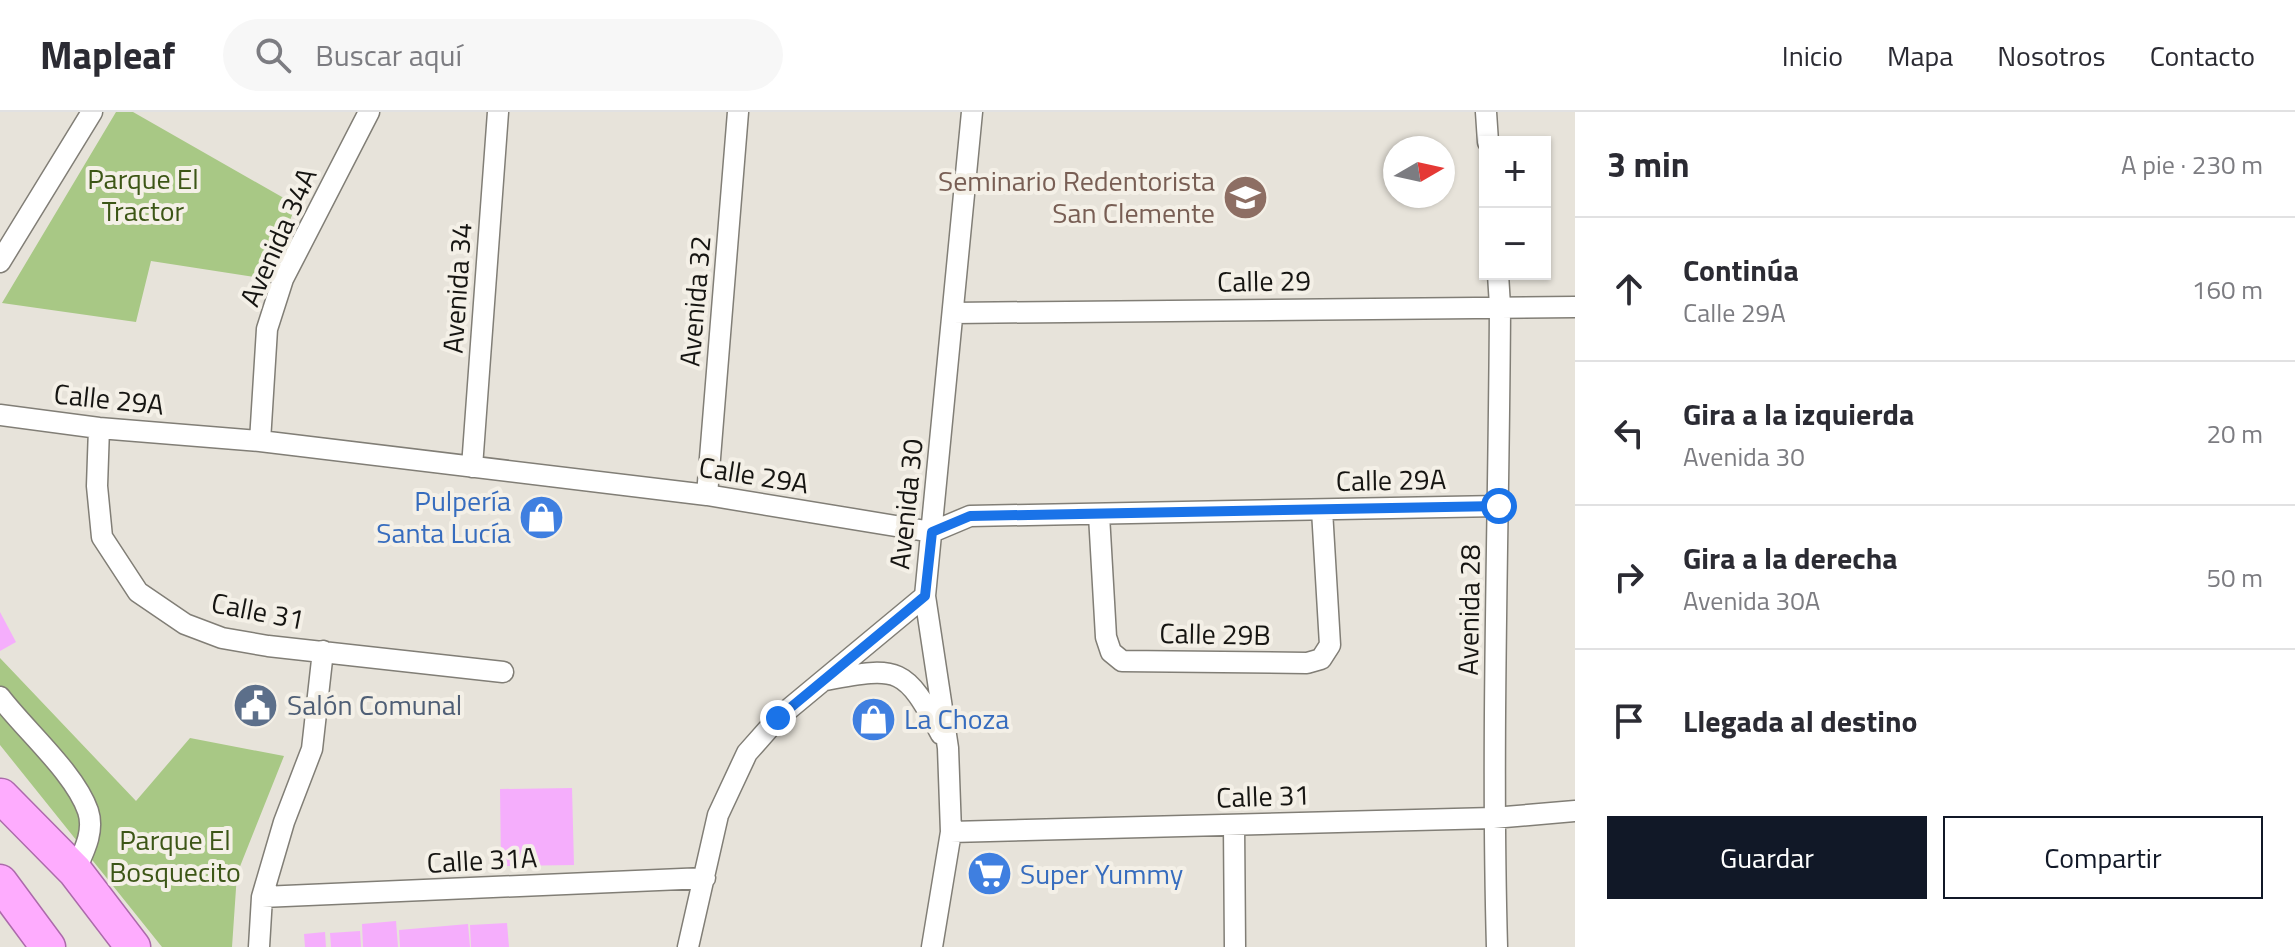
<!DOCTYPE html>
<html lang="es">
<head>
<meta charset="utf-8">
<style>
	:root { --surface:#fff; --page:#f7f7f7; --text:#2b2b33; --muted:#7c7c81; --line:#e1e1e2; --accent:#111827 }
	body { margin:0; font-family:"Titillium Web",sans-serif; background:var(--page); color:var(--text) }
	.controls { position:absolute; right:24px; top:24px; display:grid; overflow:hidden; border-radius:0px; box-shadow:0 2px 6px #0004 }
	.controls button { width:72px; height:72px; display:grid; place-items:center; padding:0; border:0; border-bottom:2px solid var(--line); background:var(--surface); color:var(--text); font:40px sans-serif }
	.compass { position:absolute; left:1383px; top:24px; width:72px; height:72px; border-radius:50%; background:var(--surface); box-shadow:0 2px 6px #0004; rotate:81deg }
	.stop { position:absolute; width:24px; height:24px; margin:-18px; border:6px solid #1a73e8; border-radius:50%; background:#fff }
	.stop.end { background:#1a73e8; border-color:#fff; box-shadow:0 2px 8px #0008 }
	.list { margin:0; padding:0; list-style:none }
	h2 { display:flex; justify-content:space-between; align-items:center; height:104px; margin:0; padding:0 32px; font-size:34px }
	h2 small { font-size:26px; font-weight:400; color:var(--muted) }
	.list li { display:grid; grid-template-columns:52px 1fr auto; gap:24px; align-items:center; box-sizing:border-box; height:144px; padding:0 32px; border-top:2px solid var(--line) }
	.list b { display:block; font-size:30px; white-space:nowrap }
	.list p { margin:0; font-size:26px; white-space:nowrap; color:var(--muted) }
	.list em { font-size:26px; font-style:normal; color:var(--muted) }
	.actions { display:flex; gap:16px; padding:24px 32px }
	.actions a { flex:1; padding:18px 0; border:2px solid var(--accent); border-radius:0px; text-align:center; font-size:28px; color:var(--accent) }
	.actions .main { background:var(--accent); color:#fff }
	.icon { flex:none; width:44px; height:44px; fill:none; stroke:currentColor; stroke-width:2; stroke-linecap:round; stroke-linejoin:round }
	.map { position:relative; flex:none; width:1575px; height:835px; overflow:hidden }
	header { display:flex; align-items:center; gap:48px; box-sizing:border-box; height:112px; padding:0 40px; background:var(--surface); border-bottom:2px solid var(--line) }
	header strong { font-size:38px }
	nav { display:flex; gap:44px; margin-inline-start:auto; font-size:28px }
	.search { width:560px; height:72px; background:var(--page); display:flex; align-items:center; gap:20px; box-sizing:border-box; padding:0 28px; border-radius:44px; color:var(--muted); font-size:30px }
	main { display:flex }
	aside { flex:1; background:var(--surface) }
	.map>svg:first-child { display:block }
</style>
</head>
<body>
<header>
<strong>Mapleaf</strong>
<div class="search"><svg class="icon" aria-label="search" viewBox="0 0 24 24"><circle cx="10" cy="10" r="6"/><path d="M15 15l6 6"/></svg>Buscar aquí</div>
<nav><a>Inicio</a><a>Mapa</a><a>Nosotros</a><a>Contacto</a></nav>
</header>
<main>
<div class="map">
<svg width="1575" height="835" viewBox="0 0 1575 835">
	<rect width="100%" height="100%" fill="#e7e3da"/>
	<!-- green -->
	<path fill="#a8c885" d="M116 0H133L296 93 267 167 151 149 136 210 2 191Z
		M0 546 136 689 190 626 284 644 237 762 232 835H162L0 633Z"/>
	<!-- building -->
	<path fill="#f5aefc" d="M0 500 16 530 0 539Z
		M572 676 574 753 501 754 500 677Z
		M396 809 398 835H363L362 812Z
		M507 811 509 835H471L470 813Z
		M468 812 470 835H400L399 818Z
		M360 819 361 835H331L330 821Z
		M325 820 326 835H305L304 822Z"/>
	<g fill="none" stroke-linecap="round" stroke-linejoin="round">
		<defs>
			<path id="minor" d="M1486 0 1488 30
				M0 150 92 0
				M953 201 1575 195
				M0 303 99 316 260 329 707 383 932 420 970 404 1499 394
				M99 316 97 374 102 425 138 480 185 512 222 526 268 534 503 560
				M260 329 267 217 283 167 369 0
				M472 355 498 0
				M707 383 738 0
				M1099 403 1106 525 1111 540 1122 549 1307 551 1321 547 1330 533 1322 398
				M826 568C900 554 905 555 941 622
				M0 585C25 618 75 661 88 699 95 720 83 741 75 759
				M1234 713 1235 835
				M951 720 1493 706 1575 699
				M262 785 705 766
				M259 835 262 785 284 710 312 637 323 539
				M688 835 718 703 747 641 778 606 925 484
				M932 835 951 720 948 636 925 484 972 0
				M1497 835C1491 621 1499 408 1500 194L1498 162"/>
			<path id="trunk" d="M1 684 75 759 133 835
				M0 770 48 835"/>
		</defs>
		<!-- minor casing -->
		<use href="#minor" stroke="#817e76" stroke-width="23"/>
		<!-- trunk casing -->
		<use href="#trunk" stroke="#ac6aab" stroke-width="37"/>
		<!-- minor -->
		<use href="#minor" stroke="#fff" stroke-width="20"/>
		<!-- trunk -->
		<use href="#trunk" stroke="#feacfe" stroke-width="34"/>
	</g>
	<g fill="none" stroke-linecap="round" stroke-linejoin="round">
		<!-- route -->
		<path stroke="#1a73e8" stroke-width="10" d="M778 606 925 484 932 420 970 404 1499 394"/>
	</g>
	<!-- icons -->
	<defs>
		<symbol id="university-disc" viewBox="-11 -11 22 22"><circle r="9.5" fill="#8d6e63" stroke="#f4f0e7"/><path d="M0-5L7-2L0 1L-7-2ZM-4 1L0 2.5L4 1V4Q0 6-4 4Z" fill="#fff"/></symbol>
		<symbol id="shop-disc" viewBox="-11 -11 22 22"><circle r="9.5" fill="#3f7fe0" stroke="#f4f0e7"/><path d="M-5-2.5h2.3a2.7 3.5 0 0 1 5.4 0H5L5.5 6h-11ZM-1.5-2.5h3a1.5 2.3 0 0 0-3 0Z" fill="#fff"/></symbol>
		<symbol id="civic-disc" viewBox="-11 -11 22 22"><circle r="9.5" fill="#5c6f8a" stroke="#f4f0e7"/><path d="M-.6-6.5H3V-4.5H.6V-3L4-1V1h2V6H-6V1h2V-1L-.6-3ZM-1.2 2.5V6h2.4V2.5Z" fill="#fff"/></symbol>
		<symbol id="supermarket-disc" viewBox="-11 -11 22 22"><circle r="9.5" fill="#3f7fe0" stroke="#f4f0e7"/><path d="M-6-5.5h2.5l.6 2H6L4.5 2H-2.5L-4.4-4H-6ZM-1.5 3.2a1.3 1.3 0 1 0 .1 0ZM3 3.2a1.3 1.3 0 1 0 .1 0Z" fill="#fff"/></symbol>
	</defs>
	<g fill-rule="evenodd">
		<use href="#university-disc" x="1220" y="60" width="51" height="51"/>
		<use href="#shop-disc" x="516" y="380" width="51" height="51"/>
		<use href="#civic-disc" x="230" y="568" width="51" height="51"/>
		<use href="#shop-disc" x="848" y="582" width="51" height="51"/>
		<use href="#supermarket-disc" x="964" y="736" width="51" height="51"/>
	</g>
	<g text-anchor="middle" stroke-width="8" stroke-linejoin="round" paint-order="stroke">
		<!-- park labels -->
		<g font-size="28" fill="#3c5616" stroke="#f4f0e7">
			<text x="143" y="77">Parque El<tspan x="143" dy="32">Tractor</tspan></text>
			<text x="175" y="738">Parque El<tspan x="175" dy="32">Bosquecito</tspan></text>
		</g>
		<!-- education labels -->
		<g font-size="28" fill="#785e54" stroke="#f4f0e7" text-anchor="end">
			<text x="1215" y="79">Seminario Redentorista<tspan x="1215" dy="32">San Clemente</tspan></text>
		</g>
		<!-- street labels -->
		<g font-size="28" fill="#161512" stroke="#f4f0e7">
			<text transform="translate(278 125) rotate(-66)" y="10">Avenida 34A</text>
			<text transform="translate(1264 169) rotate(-1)" y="10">Calle 29</text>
			<text transform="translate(457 176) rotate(-86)" y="10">Avenida 34</text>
			<text transform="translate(695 189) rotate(-85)" y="10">Avenida 32</text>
			<text transform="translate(109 287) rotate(6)" y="10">Calle 29A</text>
			<text transform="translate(754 363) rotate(9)" y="10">Calle 29A</text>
			<text transform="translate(1391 368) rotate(-1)" y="10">Calle 29A</text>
			<text transform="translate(906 392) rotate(-84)" y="10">Avenida 30</text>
			<text transform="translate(1469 498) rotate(-89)" y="10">Avenida 28</text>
			<text transform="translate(258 499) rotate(11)" y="10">Calle 31</text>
			<text transform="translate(1215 522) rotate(1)" y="10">Calle 29B</text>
			<text transform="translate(1263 684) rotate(-2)" y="10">Calle 31</text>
			<text transform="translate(482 748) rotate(-3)" y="10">Calle 31A</text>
		</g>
		<!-- shop labels -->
		<g font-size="28" fill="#366cbe" stroke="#f4f0e7" text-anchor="start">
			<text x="511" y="399" text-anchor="end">Pulpería<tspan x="511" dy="32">Santa Lucía</tspan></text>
			<text x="904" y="617">La Choza</text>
			<text x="1020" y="772">Super Yummy</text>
		</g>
		<!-- service labels -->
		<g font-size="28" fill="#4e5e75" stroke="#f4f0e7" text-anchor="start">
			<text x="287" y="603">Salón Comunal</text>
		</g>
	</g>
</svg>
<div class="controls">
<button>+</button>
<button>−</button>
</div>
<svg class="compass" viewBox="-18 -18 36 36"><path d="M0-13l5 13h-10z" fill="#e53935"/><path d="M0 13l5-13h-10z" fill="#7c7c81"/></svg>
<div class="stop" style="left:1499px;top:394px"></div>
<div class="stop end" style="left:778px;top:606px"></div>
</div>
<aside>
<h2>3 min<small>A pie · 230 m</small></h2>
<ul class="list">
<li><svg class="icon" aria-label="ahead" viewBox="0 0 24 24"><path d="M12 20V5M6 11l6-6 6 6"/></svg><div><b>Continúa</b><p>Calle 29A</p></div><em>160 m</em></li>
<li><svg class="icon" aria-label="left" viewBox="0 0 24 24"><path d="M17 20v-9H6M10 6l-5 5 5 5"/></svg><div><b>Gira a la izquierda</b><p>Avenida 30</p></div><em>20 m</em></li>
<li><svg class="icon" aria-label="right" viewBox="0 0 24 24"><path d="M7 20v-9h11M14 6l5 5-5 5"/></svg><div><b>Gira a la derecha</b><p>Avenida 30A</p></div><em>50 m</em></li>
<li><svg class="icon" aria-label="arrive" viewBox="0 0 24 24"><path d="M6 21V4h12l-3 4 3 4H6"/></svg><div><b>Llegada al destino</b></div></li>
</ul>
<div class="actions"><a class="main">Guardar</a><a>Compartir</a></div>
</aside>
</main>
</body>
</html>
